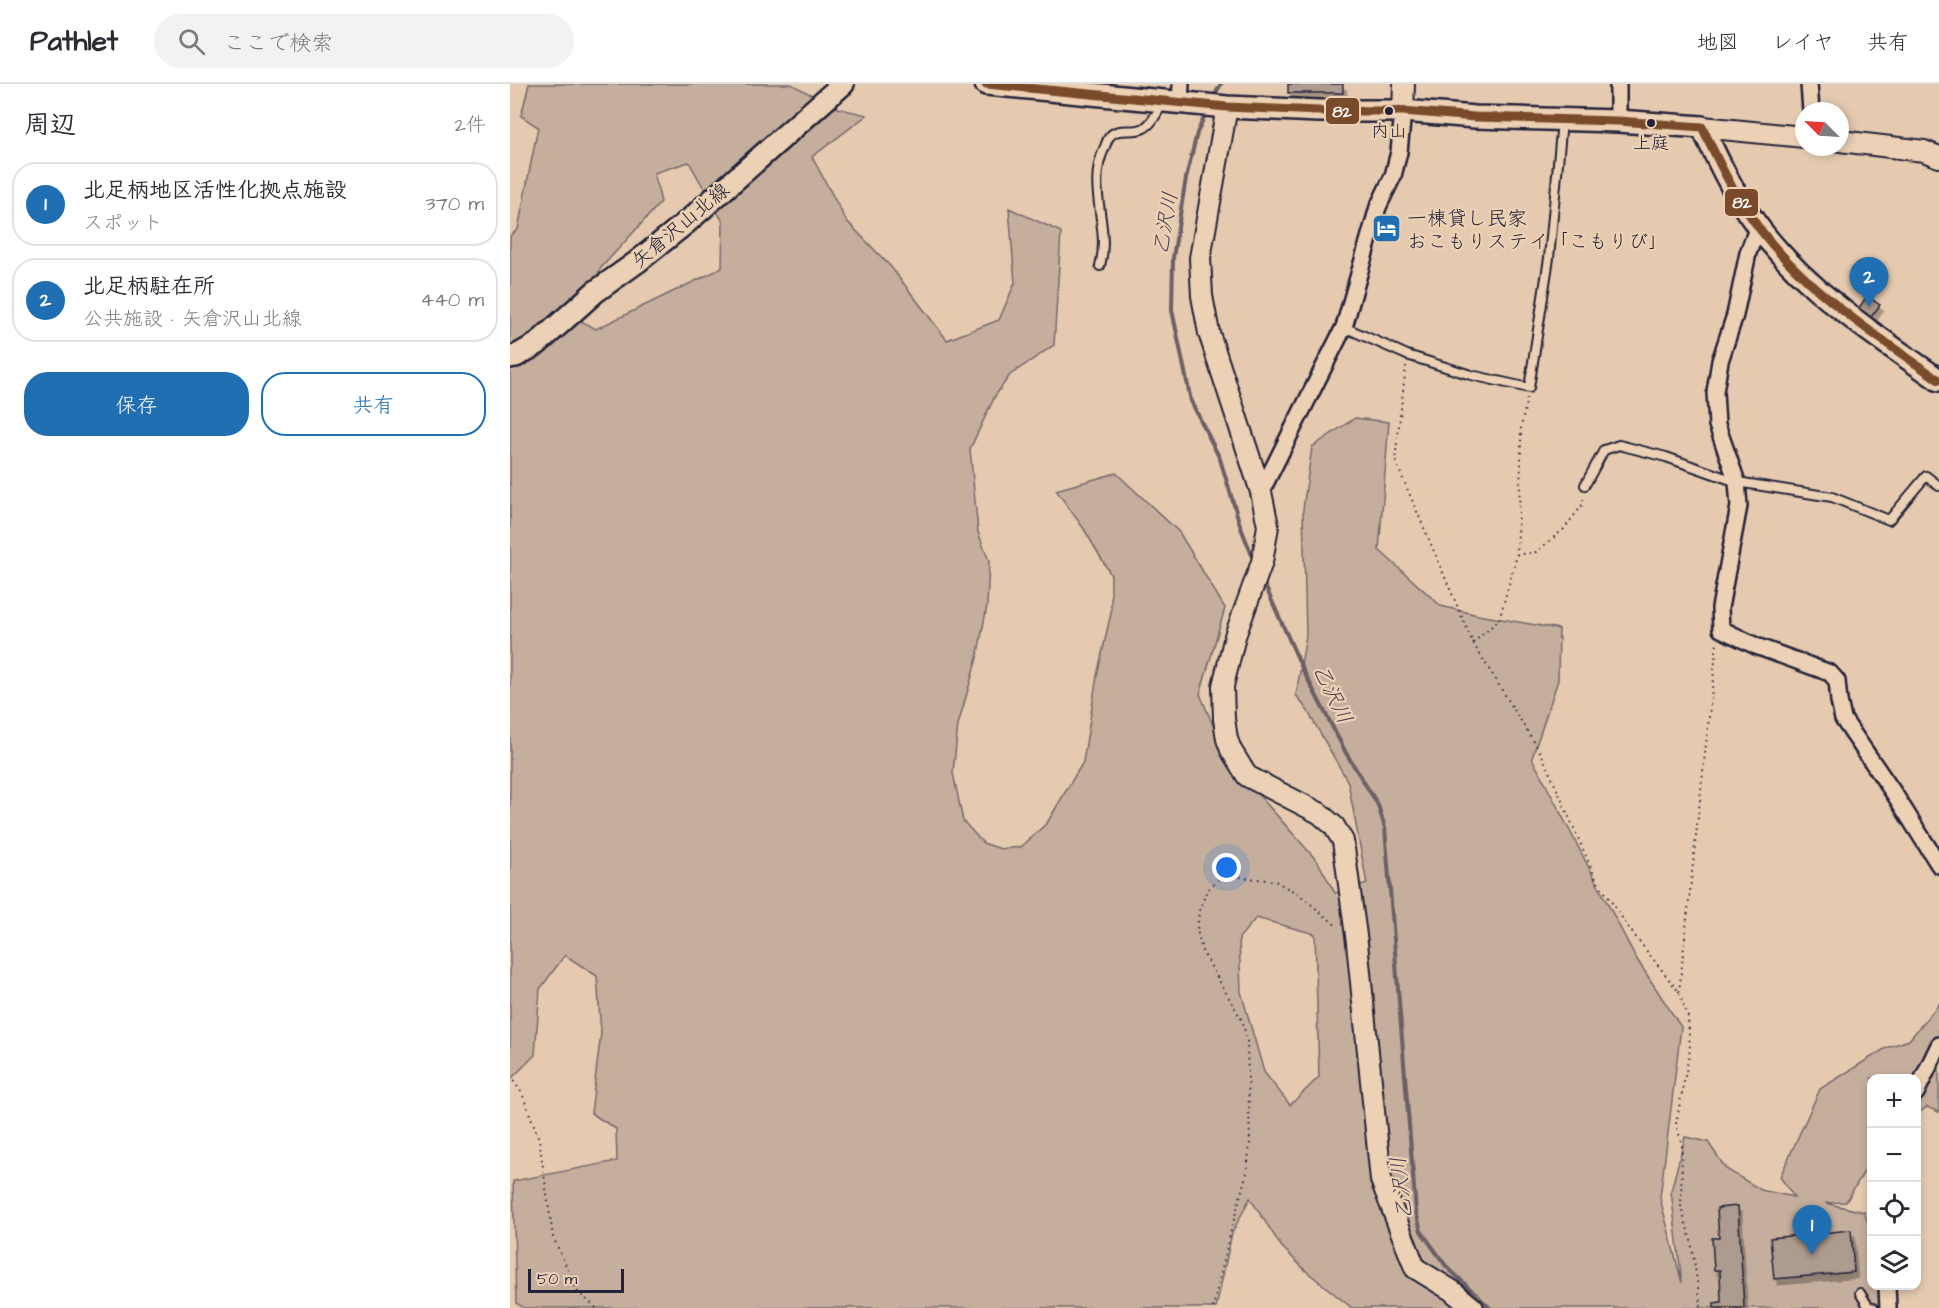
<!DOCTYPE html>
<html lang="ja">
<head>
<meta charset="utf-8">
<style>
	:root { --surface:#fff; --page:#f2f2f3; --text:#2b2b33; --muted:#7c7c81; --line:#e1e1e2; --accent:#1f6fb2 }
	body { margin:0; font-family:"Architects Daughter","Klee One",sans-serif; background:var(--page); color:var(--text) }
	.controls { position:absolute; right:18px; bottom:18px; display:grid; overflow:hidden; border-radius:12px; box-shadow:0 3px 9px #0003 }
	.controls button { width:54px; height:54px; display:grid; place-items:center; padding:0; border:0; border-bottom:2px solid var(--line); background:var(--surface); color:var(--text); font:30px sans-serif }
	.compass { position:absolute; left:1285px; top:18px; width:54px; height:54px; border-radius:50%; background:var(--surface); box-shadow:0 3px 9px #0003; rotate:294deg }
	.scale { position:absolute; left:18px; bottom:15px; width:96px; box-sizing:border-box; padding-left:6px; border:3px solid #22223b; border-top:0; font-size:16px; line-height:21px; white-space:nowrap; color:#22223b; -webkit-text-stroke:4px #edd1b4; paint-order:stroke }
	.you { position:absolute; left:717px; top:784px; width:21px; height:21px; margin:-15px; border:4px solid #fff; border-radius:50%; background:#1a73e8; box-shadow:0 0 0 9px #1a73e833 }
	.badge { display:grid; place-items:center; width:39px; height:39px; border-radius:50%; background:var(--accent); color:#fff; font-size:20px; font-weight:700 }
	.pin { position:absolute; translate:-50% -50px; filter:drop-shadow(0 2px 3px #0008) }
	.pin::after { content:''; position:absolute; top:32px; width:21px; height:18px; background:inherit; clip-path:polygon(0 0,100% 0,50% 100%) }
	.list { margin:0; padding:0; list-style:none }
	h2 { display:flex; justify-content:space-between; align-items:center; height:78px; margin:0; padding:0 24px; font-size:26px }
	h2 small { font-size:20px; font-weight:400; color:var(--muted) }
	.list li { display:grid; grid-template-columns:39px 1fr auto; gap:18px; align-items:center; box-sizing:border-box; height:84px; margin:0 12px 12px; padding:0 12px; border:2px solid var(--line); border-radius:24px }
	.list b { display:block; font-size:22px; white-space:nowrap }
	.list p { margin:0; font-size:20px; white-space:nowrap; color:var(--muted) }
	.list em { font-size:20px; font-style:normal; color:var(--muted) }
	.actions { display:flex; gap:12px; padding:18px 24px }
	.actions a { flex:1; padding:14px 0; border:2px solid var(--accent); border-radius:24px; text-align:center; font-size:21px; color:var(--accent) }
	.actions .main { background:var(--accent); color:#fff }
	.icon { flex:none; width:33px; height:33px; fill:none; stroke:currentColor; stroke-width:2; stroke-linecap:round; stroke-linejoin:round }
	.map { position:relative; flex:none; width:1429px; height:1224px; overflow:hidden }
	header { display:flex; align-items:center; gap:36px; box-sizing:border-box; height:84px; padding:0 30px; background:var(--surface); border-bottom:2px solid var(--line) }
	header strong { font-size:28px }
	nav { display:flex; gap:33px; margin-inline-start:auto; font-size:21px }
	.search { width:420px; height:54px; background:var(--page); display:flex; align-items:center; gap:15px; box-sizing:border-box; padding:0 21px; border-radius:33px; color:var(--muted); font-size:22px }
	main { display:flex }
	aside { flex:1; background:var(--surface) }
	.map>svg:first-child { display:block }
</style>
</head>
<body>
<header>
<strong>Pathlet</strong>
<div class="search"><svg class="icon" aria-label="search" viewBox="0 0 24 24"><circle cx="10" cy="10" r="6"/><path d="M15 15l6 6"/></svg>ここで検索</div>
<nav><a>地図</a><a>レイヤ</a><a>共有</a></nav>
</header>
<main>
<aside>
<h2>周辺<small>2件</small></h2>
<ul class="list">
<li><span class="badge">1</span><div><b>北足柄地区活性化拠点施設</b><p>スポット</p></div><em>370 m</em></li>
<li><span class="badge">2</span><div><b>北足柄駐在所</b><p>公共施設 · 矢倉沢山北線</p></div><em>440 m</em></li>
</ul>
<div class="actions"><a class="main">保存</a><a>共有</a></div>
</aside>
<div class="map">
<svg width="1429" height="1224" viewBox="0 0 1429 1224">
	<defs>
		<filter id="shadow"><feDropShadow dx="3.5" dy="6" stdDeviation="0" flood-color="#0004"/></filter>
	</defs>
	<rect width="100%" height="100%" fill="#e5caaf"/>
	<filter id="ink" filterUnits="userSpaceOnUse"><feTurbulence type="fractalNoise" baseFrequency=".0167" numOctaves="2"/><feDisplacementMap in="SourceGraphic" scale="12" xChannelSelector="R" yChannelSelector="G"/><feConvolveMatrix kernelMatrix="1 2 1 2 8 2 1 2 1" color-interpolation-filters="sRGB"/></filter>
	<g filter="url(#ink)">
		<!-- green -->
		<path fill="#c5ae9c" stroke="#74686c" stroke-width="1.5" fill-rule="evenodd" d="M19 0H281L304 12 297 17 357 31 302 73 336 136 381 183 437 256 489 236 505 199 499 124 551 148 544 261 500 291 485 312 460 365 468 448 479 477 477 522 467 574 448 641 443 689 453 737 473 759 491 765 511 763 537 739 573 678 587 592 601 529V491L574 445 546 406 606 389 669 448 715 524 690 610 717 675 808 778 825 809 857 800 838 698 797 626 786 611 796 551 793 425 802 363 845 334 879 338 869 466 931 522 968 531 1049 545 1048 596 1022 674 1126 874 1171 943 1150 1114 1172 1199 1161 1107 1175 1053 1198 1058 1216 1085 1251 1106 1284 1113 1270 1093 1310 1005 1376 964 1399 956 1429 920V1028L1417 1023 1407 1030 1406 994H1362L1361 1076 1336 1118 1315 1119 1354 1128 1361 1147 1362 1202H1373L1374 1224H842L796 1187 771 1162 740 1114 722 1149 706 1224H14L6 1219 3 1097 107 1077 106 1045 81 1029 91 949 87 892 55 871 30 905 25 971 0 996V152L8 145 28 43 11 32ZM179 78 213 138 212 184 86 245 71 237 90 185 151 118 144 89ZM746 834 805 850 809 993 780 1021 754 988 731 908 729 854Z"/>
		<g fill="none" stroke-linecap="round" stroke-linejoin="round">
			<!-- stream -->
			<path stroke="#6b6066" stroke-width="4" d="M703 14 711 0
				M696 29 687 49 676 94 663 174 662 226 681 317 710 375 731 444 744 476
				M753 497 792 584 836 669 868 721 875 744 906 1128 911 1147 936 1182 980 1224"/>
		</g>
		<!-- building -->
		<path fill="#ae9b8f" stroke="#22223b" stroke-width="1.5" filter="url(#shadow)" d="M778 0H833V9H778Z
			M1357 212 1370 221 1359 236 1350 230 1352 228 1348 225Z
			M1228 1122 1234 1224H1204V1219L1211 1218 1210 1186H1204L1202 1154H1209L1207 1124Z
			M1341 1146 1344 1188 1264 1195 1260 1154Z"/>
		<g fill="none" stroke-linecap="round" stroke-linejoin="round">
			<defs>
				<path id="service" d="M590 182C601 143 576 104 594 65 596 61 597 55 600 52 609 42 623 50 634 44 643 39 648 27 653 18
					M834 243 897 271 961 291 1019 304 1039 174 1052 37
					M1075 401 1094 366 1109 361 1156 373 1227 398 1322 413 1379 436 1416 392 1429 402
					M1350 1209 1358 1222 1363 1224"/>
				<path id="minor" d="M1299 0 1301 27
					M670 19 671 0
					M1108 37V0
					M1248 142 1238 169 1225 231 1210 277 1205 308 1207 341 1227 398 1229 422 1210 524 1211 545 1246 562 1320 589 1327 597 1329 617 1333 635 1385 711 1429 781
					M751 408 834 243 868 123 883 92 889 68 893 27
					M1406 1009 1429 961
					M1377 1202 1378 1224"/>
				<path id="tertiary" d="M717 23 690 174 692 212 699 249 751 408 758 442 752 478 725 552 713 602 714 635 717 655 721 666 737 692 809 729 824 742 833 757 847 859 871 1096 905 1184 941 1206 963 1224
					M893 27 894 0
					M1192 43 1294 53
					M1330 57 1414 67 1429 73"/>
				<path id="secondary" d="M476 0 717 23 809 27H893L965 33 1108 37 1192 43C1204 67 1214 91 1228 113 1275 193 1355 244 1429 296
					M0 273 6 272 27 260 85 208 127 178 177 138 333 0"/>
			</defs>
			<!-- service casing -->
			<use href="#service" stroke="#22223b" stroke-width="12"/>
			<!-- minor casing -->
			<use href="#minor" stroke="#22223b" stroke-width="20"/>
			<!-- tertiary casing -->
			<use href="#tertiary" stroke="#22223b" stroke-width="24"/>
			<!-- secondary casing -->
			<use href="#secondary" stroke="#22223b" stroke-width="26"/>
			<!-- path -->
			<path stroke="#22223b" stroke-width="2" stroke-dasharray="1.5 4.5" stroke-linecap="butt" d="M896 282 885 376 963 559 1032 671 1086 795 1121 847 1169 908 1178 933 1180 966 1166 1040 1172 1060 1171 1124 1181 1156 1191 1224
				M1007 471 1026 468 1054 445 1073 420 1074 411
				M963 559 989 536 1007 471 1011 380V344L1017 313
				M1169 908 1207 559
				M0 992 12 1009 29 1055 43 1153 68 1208 86 1224
				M703 1224 720 1150 737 1088 740 1058 737 958 733 938 692 867 687 846 689 827 697 806 712 793 720 792 765 797 790 811 828 843"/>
			<!-- service -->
			<use href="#service" stroke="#edd1b4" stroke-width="8"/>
			<!-- minor -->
			<use href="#minor" stroke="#edd1b4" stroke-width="15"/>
			<!-- tertiary -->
			<use href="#tertiary" stroke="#edd1b4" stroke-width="20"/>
			<!-- secondary -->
			<use href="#secondary" stroke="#edd1b4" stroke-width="21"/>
			<defs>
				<path id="bus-1" d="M476 0 717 23 809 27H893L965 33 1108 37 1192 43C1204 67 1214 91 1228 113 1275 193 1355 244 1429 296"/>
			</defs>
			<!-- bus-1 casing -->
			<use href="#bus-1" stroke="#edd1b4" stroke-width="14"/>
			<!-- bus-1 -->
			<use href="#bus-1" stroke="#7a4b2a" stroke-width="9"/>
		</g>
	</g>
	<!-- icons -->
	<defs>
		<symbol id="hotel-square" viewBox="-11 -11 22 22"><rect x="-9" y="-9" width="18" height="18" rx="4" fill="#1f6fb2" stroke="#edd1b4"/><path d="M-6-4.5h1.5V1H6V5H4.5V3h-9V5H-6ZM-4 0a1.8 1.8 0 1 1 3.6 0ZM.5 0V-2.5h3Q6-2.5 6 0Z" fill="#fff"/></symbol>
	</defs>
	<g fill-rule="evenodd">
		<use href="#hotel-square" x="860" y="128" width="33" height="33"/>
	</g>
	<!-- markers -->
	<g fill="#22223b" stroke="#edd1b4" stroke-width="2">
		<circle cx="879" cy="27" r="5"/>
		<circle cx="1141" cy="39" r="5"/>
	</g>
	<g text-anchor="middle" stroke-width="4.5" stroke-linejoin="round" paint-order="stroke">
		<!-- bus labels -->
		<g font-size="18" fill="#22223b" stroke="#edd1b4">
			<text x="879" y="53">内山</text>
			<text x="1141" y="65">上庭</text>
		</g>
		<!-- poi labels -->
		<g font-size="20" fill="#22223b" stroke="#edd1b4" text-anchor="start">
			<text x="897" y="141">一棟貸し民家<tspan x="897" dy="23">おこもりステイ「こもりび」</tspan></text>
		</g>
		<!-- street labels -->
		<g font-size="20" fill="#22223b" stroke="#edd1b4">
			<text transform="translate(170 141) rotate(-40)" y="7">矢倉沢山北線</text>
		</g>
		<!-- water labels -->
		<g font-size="21" font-style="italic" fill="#464151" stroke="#edd1b4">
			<text transform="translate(655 139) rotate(-80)" y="7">乙沢川</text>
			<text transform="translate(823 610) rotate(64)" y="7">乙沢川</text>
			<text transform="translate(891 1104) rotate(-97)" y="7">乙沢川</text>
		</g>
	</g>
	<g stroke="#edd1b4" stroke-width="2">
		<rect x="815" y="13" width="35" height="28" rx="6" fill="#7a4b2a"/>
		<rect x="1214" y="104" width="35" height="29" rx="6" fill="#7a4b2a"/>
	</g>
	<g font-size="16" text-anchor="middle" font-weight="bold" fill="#fff">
		<text x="832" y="33">82</text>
		<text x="1232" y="124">82</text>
	</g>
</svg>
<div class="controls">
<button>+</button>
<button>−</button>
<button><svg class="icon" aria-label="locate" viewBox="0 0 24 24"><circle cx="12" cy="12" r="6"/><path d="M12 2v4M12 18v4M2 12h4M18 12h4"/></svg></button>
<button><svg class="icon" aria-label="layers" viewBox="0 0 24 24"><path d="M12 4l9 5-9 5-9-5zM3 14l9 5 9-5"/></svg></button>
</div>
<svg class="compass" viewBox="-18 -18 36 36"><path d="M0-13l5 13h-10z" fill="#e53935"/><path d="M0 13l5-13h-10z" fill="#7c7c81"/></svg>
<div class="scale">50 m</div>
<div class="you"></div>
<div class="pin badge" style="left:1302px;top:1171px">1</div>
<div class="pin badge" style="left:1359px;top:223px">2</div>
</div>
</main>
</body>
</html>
